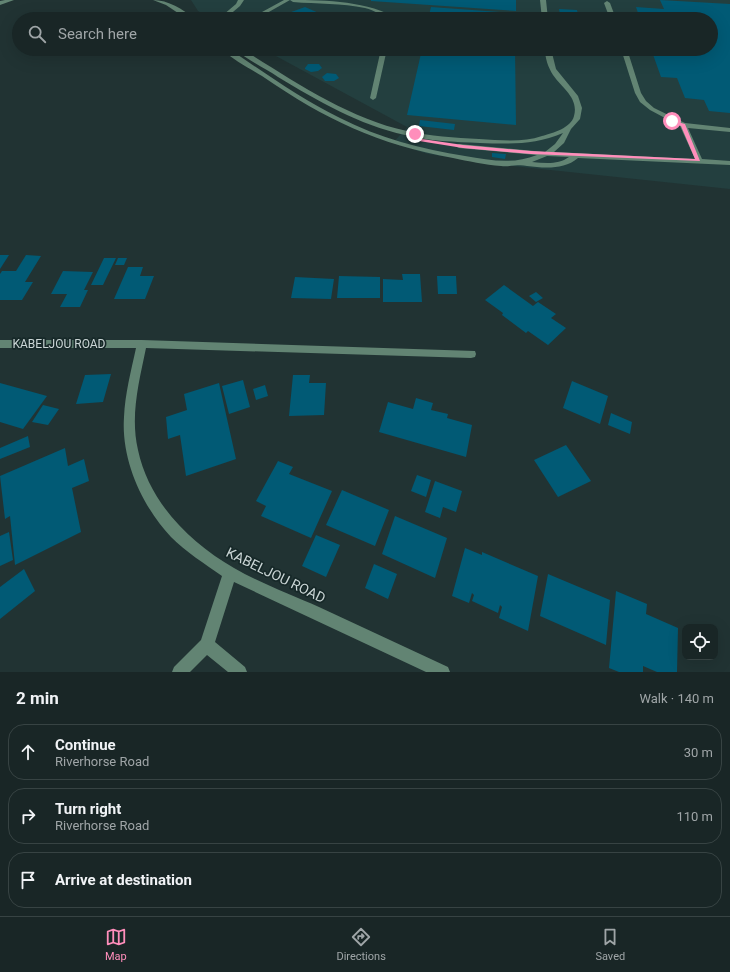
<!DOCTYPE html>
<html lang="en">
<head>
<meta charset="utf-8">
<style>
	:root { --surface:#192626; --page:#222e2e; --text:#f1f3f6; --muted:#9fa5a7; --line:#374343; --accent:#ff8ebb }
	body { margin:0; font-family:Roboto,sans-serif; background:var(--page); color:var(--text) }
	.controls { position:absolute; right:12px; bottom:12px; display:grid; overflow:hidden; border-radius:8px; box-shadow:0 4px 16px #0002 }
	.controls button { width:36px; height:36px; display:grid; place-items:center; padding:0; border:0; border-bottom:1px solid var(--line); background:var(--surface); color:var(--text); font:20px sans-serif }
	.stop { position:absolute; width:12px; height:12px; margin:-9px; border:3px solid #ff8ebb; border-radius:50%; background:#fff }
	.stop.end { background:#ff8ebb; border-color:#fff; box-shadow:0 1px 4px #0008 }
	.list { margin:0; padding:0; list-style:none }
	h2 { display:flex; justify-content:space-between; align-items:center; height:52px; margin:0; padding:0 16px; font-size:17px }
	h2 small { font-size:13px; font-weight:400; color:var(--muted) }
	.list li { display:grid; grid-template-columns:26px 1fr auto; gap:12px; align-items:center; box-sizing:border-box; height:56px; margin:0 8px 8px; padding:0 8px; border:1px solid var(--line); border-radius:16px }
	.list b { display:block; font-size:15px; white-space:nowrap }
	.list p { margin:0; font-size:13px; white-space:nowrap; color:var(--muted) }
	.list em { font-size:13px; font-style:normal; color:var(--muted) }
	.icon { flex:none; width:22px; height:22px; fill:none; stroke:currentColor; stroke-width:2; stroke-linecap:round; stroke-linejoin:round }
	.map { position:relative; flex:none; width:730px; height:672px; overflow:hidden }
	.search { position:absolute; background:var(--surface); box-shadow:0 4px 16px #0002; left:12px; right:12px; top:12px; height:44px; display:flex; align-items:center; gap:10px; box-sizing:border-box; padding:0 14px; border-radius:22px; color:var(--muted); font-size:15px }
	.sheet { height:244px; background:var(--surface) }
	nav { display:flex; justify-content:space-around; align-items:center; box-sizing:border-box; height:56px; border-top:1px solid var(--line); background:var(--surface); font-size:11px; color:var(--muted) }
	nav a { display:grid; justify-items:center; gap:2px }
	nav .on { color:var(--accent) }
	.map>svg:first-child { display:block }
</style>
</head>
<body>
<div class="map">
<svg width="730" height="672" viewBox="0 0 730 672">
	<rect width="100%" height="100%" fill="#213333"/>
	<!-- built -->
	<path fill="#233f3f" d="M191 0H730V189L503 165 428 154 402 146 393 143 407 127 263 49H711V19H212L198 11Z"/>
	<!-- building -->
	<path fill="#015a75" d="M371 0H516V11L371 1Z
		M660 0 730 4V113L709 111 704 100 685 98 677 78 661 77 651 49H711V19H640L636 7 664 9Z
		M305 7 321 14 309 19H272Z
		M431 7 514 13V19H428Z
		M559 9 577 10 579 19H561Z
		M280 49H298L288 53Z
		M422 49H515L516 125 407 115Z
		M308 64H319L322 68 318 71 311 72 305 69V68Z
		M327 73 336 74 339 78 334 81H325L322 77Z
		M420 120 455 124 454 130 419 126Z
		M492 153 506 154 505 159 492 157Z
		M0 255H9L0 269Z
		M26 255 41 256 25 282H33L22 300H0V274L2 271H16Z
		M104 258H116L103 285H91Z
		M118 258H127L124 265H115Z
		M128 267H143L140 276H154L145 299H114Z
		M63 271 93 272 84 290H88L80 307H60L67 294H51Z
		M402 274H420L422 302H383V279L403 280Z
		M339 276 380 277V298H337Z
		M437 276H456L457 294H438Z
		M295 277 334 279 331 299 291 298Z
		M504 285 533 306 538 302 556 314 551 318 566 328 548 345 528 331 526 333 502 315 503 313 485 300Z
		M536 292 543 298 536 302 529 296Z
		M111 374 103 402 76 404 85 375Z
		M293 375H310L309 383H326L324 415 289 416Z
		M243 380 250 407 229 414 222 386Z
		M572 381 608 396 600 424 563 408Z
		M0 383 47 396 23 429 0 422Z
		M219 383 236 459 186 476 180 435 168 439 166 417 187 410 184 394Z
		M265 385 268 396 256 400 253 389Z
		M416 398 433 403 431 410 448 414 447 418 472 425 466 457 379 432 388 402 413 409Z
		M43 405 59 409 48 425 32 422Z
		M611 413 632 422 630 434 608 425Z
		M28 436 30 447 0 459V448Z
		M566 445 591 481 558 497 534 460Z
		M65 448 68 466 84 459 89 481 72 488 81 532 15 565 10 516 5 519 0 476Z
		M278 461 293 467 289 474 332 491 311 538 261 516 266 506 256 501Z
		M417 475 431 480 426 497 411 491Z
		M435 481 462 491 456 512 443 507 440 518 425 512Z
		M342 490 389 510 375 546 326 525Z
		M395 516 447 538 435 578 382 554Z
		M9 532 13 560 0 566V536Z
		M316 535 340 545 326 577 302 566Z
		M465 548 482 555V552L538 576 528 631 499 618 502 607 500 605 498 613 472 601 474 595 472 593 469 603 452 596Z
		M374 564 397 574 388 599 365 588Z
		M24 569 35 591 0 619V587Z
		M548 574 610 600 606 645 540 616Z
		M616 591 647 604 646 614 678 628 677 672H657L643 666V672H619L609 668Z"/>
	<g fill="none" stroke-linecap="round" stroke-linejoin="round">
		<!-- minor -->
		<path fill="#628473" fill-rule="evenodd" d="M5 0H14L0 5V1Z
			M153 0C168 0 183 9 194 19H187L166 5Z
			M238 0H244L240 6 227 17H223V15L236 4Z
			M284 0C320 0 361 0 393 16L394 19C385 19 375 10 365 8 342 3 317 4 293 2L290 0 267 13 262 12Z
			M540 0H546L548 19H542Z
			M607 1 610 3 616 19H610L604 3Z
			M222 49H229C265 73 301 99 340 118 379 138 422 149 465 156 490 160 512 165 537 155L459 148 455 146 459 144 545 152 555 144 563 133C535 145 510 144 480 143 455 142 429 141 405 135 359 125 318 101 278 77 265 68 247 60 235 49H242C294 81 347 118 407 131 430 136 455 138 479 139 500 140 522 143 542 136 553 133 571 128 574 116 579 98 562 88 553 75 548 67 545 58 545 49H551L556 69 578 96 582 108 580 119 571 129 564 143 554 152 695 159 680 126 650 110 640 102 635 93 621 49H627L641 93 646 101 654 108 685 123 730 128V132L688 128 702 159 730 161V165L578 158C564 170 544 168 527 166 519 164 510 167 501 166 485 165 468 161 453 158 377 144 326 120 262 76 249 68 233 60 222 49ZM547 156 569 157C558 165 545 163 532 162Z
			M381 49H387L376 98 373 100 370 98Z
			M0 340H142L475 351 476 354 475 357 471 358 146 348C139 382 130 416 138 450 149 502 189 542 234 568 260 583 292 595 319 607 362 627 405 647 448 667L450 672H426L234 582 215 642 245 667 247 672H228L207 655 190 672H172L174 667 201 640 222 576C205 564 186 552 171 537 142 506 121 460 124 417 125 394 131 371 136 348H0Z"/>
	</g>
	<!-- route -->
	<path fill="#ff8ebb" d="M670 120 685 124 700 161 531 154 463 148 419 141 413 134 417 133 422 139 463 145 531 151 695 159 681 126 670 122Z"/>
	<g text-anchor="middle" stroke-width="3.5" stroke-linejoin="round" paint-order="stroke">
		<!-- street labels -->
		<g font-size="12" fill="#cbd6d6" stroke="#172929">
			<text x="59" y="348">KABELJOU ROAD</text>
		</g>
		<!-- near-street labels -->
		<g font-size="14" fill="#cbd6d6" stroke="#172929">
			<text transform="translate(276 575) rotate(26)" y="5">KABELJOU ROAD</text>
		</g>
	</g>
</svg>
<div class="controls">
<button><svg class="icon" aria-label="locate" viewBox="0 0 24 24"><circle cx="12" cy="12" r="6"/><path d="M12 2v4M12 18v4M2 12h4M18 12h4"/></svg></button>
</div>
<div class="stop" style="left:672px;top:121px"></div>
<div class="stop end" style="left:415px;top:134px"></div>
<div class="search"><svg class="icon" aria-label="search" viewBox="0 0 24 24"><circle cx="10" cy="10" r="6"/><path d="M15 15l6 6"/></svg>Search here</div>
</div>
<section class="sheet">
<h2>2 min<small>Walk · 140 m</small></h2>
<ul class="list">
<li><svg class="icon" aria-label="ahead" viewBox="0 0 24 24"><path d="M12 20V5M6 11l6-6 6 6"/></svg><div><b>Continue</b><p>Riverhorse Road</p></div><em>30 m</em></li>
<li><svg class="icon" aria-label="right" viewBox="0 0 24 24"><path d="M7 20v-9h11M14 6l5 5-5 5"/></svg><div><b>Turn right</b><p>Riverhorse Road</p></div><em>110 m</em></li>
<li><svg class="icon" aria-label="arrive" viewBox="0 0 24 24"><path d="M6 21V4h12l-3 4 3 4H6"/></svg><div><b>Arrive at destination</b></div></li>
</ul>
</section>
<nav>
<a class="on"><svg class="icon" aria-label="map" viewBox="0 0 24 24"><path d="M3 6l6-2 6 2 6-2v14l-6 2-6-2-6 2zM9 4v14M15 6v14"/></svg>Map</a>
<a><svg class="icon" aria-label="directions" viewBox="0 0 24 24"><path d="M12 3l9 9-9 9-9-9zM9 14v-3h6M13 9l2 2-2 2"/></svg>Directions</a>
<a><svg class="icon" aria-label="saved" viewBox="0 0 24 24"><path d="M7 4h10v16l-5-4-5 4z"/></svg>Saved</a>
</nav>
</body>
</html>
